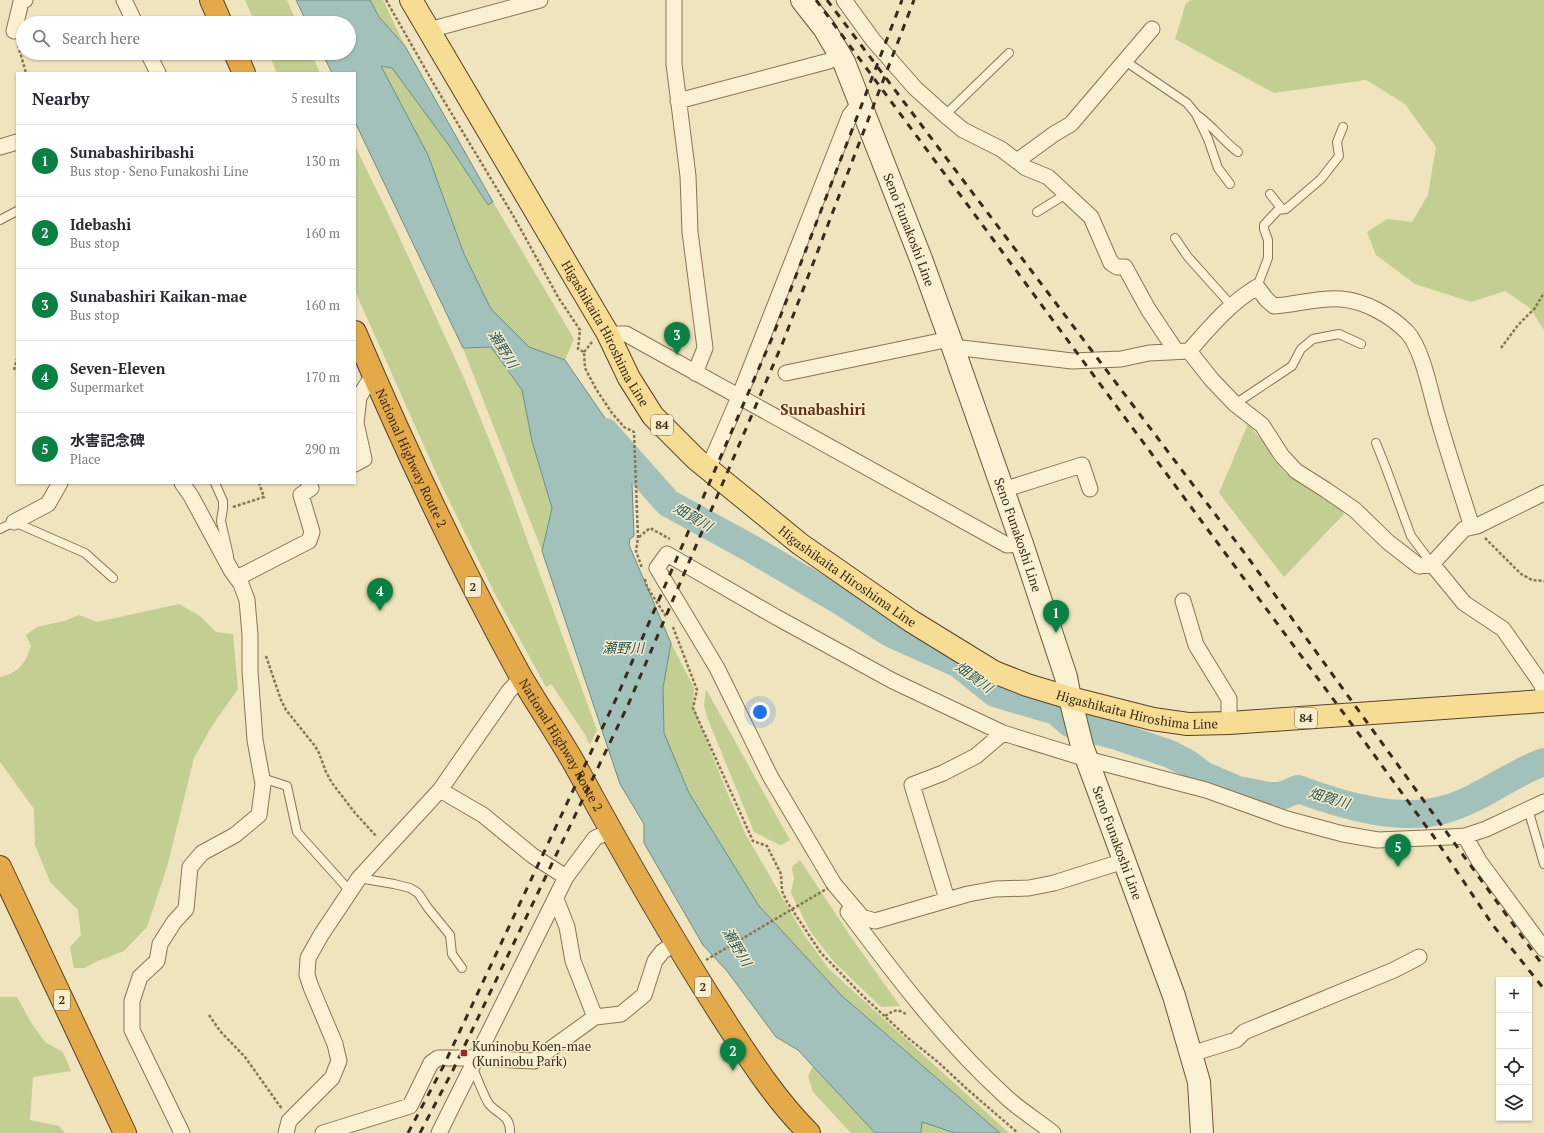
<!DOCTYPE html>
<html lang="en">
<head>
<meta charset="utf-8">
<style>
	:root { --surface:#fff; --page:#f7f7f7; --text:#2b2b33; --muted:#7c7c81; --line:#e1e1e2; --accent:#0b8043 }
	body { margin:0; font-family:"PT Serif","Noto Sans JP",serif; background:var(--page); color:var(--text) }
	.controls { position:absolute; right:12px; bottom:12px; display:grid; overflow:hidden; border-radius:0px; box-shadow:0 1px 3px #0004 }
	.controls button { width:36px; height:36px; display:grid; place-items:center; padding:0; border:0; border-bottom:1px solid var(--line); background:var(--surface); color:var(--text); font:20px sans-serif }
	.you { position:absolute; left:760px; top:712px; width:14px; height:14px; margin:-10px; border:3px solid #fff; border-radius:50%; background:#1a73e8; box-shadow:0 0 0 6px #1a73e833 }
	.badge { display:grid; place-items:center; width:26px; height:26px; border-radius:50%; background:var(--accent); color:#fff; font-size:13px; font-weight:700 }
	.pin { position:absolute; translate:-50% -33px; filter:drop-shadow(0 1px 2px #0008) }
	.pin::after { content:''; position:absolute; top:21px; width:14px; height:12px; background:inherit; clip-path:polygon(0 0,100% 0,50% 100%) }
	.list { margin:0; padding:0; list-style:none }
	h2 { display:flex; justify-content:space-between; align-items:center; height:52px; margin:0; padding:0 16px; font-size:17px }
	h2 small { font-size:13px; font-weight:400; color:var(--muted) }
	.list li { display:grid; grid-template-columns:26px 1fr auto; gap:12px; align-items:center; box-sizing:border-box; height:72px; padding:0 16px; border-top:1px solid var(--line) }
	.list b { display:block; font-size:15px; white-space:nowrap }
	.list p { margin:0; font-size:13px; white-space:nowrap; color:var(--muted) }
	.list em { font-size:13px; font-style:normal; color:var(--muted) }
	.icon { flex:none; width:22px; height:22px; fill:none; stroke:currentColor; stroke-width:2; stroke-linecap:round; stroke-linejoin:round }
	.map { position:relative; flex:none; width:1544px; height:1133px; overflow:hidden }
	.search { position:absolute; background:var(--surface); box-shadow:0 1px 3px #0004; left:16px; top:16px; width:340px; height:44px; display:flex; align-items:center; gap:10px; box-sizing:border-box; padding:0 14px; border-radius:22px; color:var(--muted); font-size:15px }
	.panel { position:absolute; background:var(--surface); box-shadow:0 1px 3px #0004; left:16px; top:72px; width:340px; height:412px; border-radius:0px }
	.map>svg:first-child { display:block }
</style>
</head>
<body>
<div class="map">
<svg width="1544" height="1133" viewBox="0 0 1544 1133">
	<rect width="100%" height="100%" fill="#f0e4be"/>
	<!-- green -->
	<path fill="#c3ce92" d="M245 0H287L297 23H255Z
		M370 0H383L405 46 379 17Z
		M1192 0H1544V330L1530 308 1505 291 1471 302 1415 284 1376 255 1367 232 1387 219 1412 222 1428 195 1436 147 1405 104 1366 80 1274 93 1175 39 1186 3Z
		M268 53H311L320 73H277Z
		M380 66 392 68 448 144 488 205 493 202 574 339 565 360 529 347 491 309 464 254 428 155Z
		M355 146 397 232 464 378 505 479 597 730 590 745 584 733 551 684 546 687 495 594 441 484 355 291Z
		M491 347 522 390 532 441 552 508 542 551 463 348Z
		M1248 424 1264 443 1274 460 1285 473 1302 484 1320 492 1336 504 1344 514 1284 577 1219 493Z
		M179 604 200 616 216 632 233 634 238 689 212 726 194 758 167 867 147 927 124 951 98 961 84 968H74L70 947 81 935 78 910 50 882 35 845 34 809 0 762V677C19 673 25 664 31 646L26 635 37 627 64 621 79 615 97 622Z
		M671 643 694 688 693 706 724 785 746 835 804 935 829 969 1009 1133H1000L841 995 759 906 689 793 664 733 663 688Z
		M706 689 790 840C787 841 784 844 781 845 778 845 759 834 754 832L707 717 704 705Z
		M800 860 851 937 900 1006 881 1007 834 962 810 931 791 893 794 878 792 869 793 866Z
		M0 997H17L32 1024 45 1042 63 1052 71 1071 33 1077 30 1120 59 1126 65 1133H0Z
		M813 1066 875 1133H851L813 1092 808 1076Z
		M922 1122 952 1131 955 1133H921Z"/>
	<!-- water -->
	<path fill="#a2c1ba" stroke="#698f88" d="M296 0H370L379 17 405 46 493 202 488 205 448 144 392 68 381 66 428 155 464 254 491 309 529 347 565 360 631 456 634 536 630 539 629 545 671 643 663 688 664 733 689 793 759 906 841 995 1000 1133H955L922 1122 921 1133H875L798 1050 776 1037 727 971 703 945 644 843V824L620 784 542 551 552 508 532 441 522 390 491 347 463 348 355 122V73H332L322 53H349V23H307Z"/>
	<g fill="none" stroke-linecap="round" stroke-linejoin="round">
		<!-- river -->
		<path stroke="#a2c1ba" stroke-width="28" d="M605 432 668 503 750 548 842 602 890 633 959 664 995 693 1056 711 1071 724 1117 736 1170 754 1187 763 1203 775 1238 790 1269 796H1281L1298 789C1341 805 1400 823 1446 809 1481 799 1510 774 1544 762"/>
		<defs>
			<path id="lane" d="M1125 61 1187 103 1196 114 1208 139 1218 168 1230 184
				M945 115 1009 53
				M1197 115C1212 125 1223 141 1238 152
				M1270 194 1282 209
				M1037 212 1066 194
				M0 220 17 211
				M1175 238 1188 257 1231 305
				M1257 287 1268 258V240L1264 229V225L1278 210 1286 209 1321 179 1339 156 1337 142 1343 127
				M1235 404 1292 366 1301 349 1313 339 1339 334 1361 344
				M1376 443 1386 468 1411 536 1432 564
				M215 483 223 501V508L221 521 229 556
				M0 529 14 522 85 553 113 578
				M262 778 287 786 297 832 349 890
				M1528 809 1544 864
				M359 878 394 884 410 888 418 893 428 908 450 935 452 954 462 968
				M472 1066C476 1075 484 1097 489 1104 498 1115 511 1115 510 1133"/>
			<path id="street" d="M124 0 135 23
				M674 0V64L688 176 690 232 705 348 695 373
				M844 0 873 40 915 88 945 115 963 130 1001 149 1026 168 1048 177 1091 217 1111 263 1117 267H1125L1148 309 1176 351
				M429 30 540 0
				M14 31 21 2 25 0
				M148 53 158 73
				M678 101 829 61 840 54
				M0 147 17 142
				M1017 161 1054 134 1071 124 1152 29
				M608 334H626L1007 545 1022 544
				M953 347 1072 361 1121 359 1149 353 1189 351 1212 380 1235 404 1262 425 1282 456 1296 471 1326 490 1355 510 1388 542 1419 566 1432 564 1464 529 1477 526 1544 493
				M1189 351C1210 327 1230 303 1257 287L1267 300 1274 306C1296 305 1318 297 1341 299 1365 301 1390 315 1407 332 1422 348 1430 390 1436 411 1447 450 1460 489 1472 527
				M786 373 950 339
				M355 464 364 459 356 423 359 397 373 375
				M708 469 739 397 850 115 860 103
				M1003 490 1082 465 1090 489
				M14 522 48 504 60 483
				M1432 564 1464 603 1503 629 1538 679 1542 685 1544 697
				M237 578 309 541 312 532 301 495 311 488 309 483
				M1183 601 1196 645 1229 699V723
				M440 790 483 815 533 856 566 877
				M1465 836 1479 861 1544 949
				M1124 861 1054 883 1029 888 995 889 968 894 875 921 862 917 834 884 770 776 717 668 657 568 667 554 776 617 893 681 1003 733 1087 759 1206 790 1287 819 1343 834 1378 840 1449 837 1465 836 1486 829 1544 802
				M556 899 567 927 573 961 595 1017
				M947 899 912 785 943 773 976 756 1003 733
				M848 912C896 976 944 1040 1003 1094 1018 1109 1037 1120 1053 1133
				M1191 1054 1236 1040 1244 1032 1394 970 1419 957
				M182 1133 132 1030V1001L140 977 157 961 160 944 174 922 186 909 190 867 202 853 235 835 259 815 263 784 255 740 250 671V635L247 600 241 584 231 570 191 496 182 483
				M286 1133 289 1121 332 1078 339 1061 335 1044 311 987 307 975 308 958 321 935 359 878 440 790 509 691 522 677
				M323 1133 410 1106 431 1063 438 1058H476L534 1061 595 1017 621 1014 644 995 655 961 662 952 676 942
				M439 1133 566 877 595 838 611 831"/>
			<g id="secondary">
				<path id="s1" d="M802 0 824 28 844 62 921 259 950 339 1022 544 1066 677 1070 698 1082 746 1174 996 1199 1082 1202 1133"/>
			</g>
			<g id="primary">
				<path id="s2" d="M411 0 608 334 629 378 653 416 696 459 800 544 911 621 994 672 1027 685 1070 698 1153 719 1188 724 1229 723 1544 701"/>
			</g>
			<g id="highway">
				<path d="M211 0 221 23"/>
				<path d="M235 53 244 73"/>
				<path id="s3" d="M355 332C405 449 459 564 520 675 539 708 562 740 580 774 625 857 672 939 723 1018 749 1058 775 1099 809 1133"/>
				<path d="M0 867 125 1133"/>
			</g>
		</defs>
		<!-- lane casing -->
		<use href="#lane" stroke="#897456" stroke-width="10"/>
		<!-- street casing -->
		<use href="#street" stroke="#897456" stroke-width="17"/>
		<!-- secondary casing -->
		<use href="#secondary" stroke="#6b5539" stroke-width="24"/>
		<!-- primary casing -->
		<use href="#primary" stroke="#56422b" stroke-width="24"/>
		<!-- highway casing -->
		<use href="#highway" stroke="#56422b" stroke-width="24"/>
		<!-- path -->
		<path stroke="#897456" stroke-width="2.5" stroke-dasharray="3 2" stroke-linecap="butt" d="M386 0 435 86 514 217 558 297 580 330 578 349 584 352 585 368 596 389 612 413 624 427 634 432 638 538 636 551 642 568
			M18 45 26 73
			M1501 348 1518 325 1535 308 1544 293
			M584 352 592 342
			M14 370 17 359
			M233 507 264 497 259 483
			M639 537 650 528 670 539
			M1485 538 1521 574 1532 580 1544 581
			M645 579 647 587 667 618
			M673 627 697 690 693 708 753 841 767 846 781 874 782 891 787 902 821 953 864 997 908 1038 938 1062 967 1089 1018 1133
			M266 656 281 700 286 710 315 746 319 753 326 772 332 783 355 813 377 837
			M209 1015 220 1031 245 1057 282 1109
			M885 1016C894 1010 898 1008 907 1015"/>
		<!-- lane -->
		<use href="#lane" stroke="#faf1d2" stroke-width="8"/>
		<!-- street -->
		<use href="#street" stroke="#faf1d2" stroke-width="15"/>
		<!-- secondary -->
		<use href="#secondary" stroke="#faf1d2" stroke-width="22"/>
		<!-- primary -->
		<use href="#primary" stroke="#f6dd93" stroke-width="22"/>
		<!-- highway -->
		<use href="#highway" stroke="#e4aa4a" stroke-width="22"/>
		<!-- rail -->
		<path stroke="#382b1b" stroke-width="3" stroke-dasharray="7 7" stroke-linecap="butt" d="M816 0 1356 730 1434 837 1492 924 1544 989
			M827 0 1249 559 1544 967
			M408 1133 443 1067 616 699 772 338 902 0
			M420 1133 453 1070 628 705 783 342 914 0"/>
		<!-- path-bridge -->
		<path stroke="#897456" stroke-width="2.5" stroke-dasharray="3 2" stroke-linecap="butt" d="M706 960 828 888"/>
	</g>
	<!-- markers -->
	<rect fill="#9b2a23" stroke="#f7eece" stroke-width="1.5" x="460" y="1049" width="8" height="8" rx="2"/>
	<g text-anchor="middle" stroke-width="3" stroke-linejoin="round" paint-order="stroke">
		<!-- shield labels -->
		<g fill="#f7eece" stroke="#716651" stroke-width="1">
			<rect x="651" y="415" width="22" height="20" rx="3"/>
			<rect x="465" y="577" width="16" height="20" rx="3"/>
			<rect x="1295" y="708" width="22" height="20" rx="3"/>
			<rect x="695" y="977" width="16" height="20" rx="3"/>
			<rect x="54" y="990" width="16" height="20" rx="3"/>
		</g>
		<g font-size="12" font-weight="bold" fill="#382b1b">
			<text x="662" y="429">84</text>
			<text x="473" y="591">2</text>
			<text x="1306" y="722">84</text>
			<text x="703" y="991">2</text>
			<text x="62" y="1004">2</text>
		</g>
		<!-- street labels -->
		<g font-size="13" fill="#382b1b" stroke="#f7eece">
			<text dy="5" stroke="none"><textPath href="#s1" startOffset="255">Seno Funakoshi Line</textPath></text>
			<text dy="5" stroke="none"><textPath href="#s2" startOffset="386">Higashikaita Hiroshima Line</textPath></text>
			<text dy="5" stroke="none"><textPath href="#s3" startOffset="138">National Highway Route 2</textPath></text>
			<text dy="5" stroke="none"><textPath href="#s1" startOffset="579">Seno Funakoshi Line</textPath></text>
			<text dy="5" stroke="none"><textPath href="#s2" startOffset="734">Higashikaita Hiroshima Line</textPath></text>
			<text dy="5" stroke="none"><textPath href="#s2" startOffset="1058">Higashikaita Hiroshima Line</textPath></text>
			<text dy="5" stroke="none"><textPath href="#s3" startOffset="462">National Highway Route 2</textPath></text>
			<text dy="5" stroke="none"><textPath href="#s1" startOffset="903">Seno Funakoshi Line</textPath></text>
		</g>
		<!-- poi labels -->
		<g font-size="13" fill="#382b1b" stroke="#f7eece" text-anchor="start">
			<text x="472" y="1051">Kuninobu Koen-mae<tspan x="472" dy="15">(Kuninobu Park)</tspan></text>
		</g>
		<!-- water labels -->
		<g font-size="14" font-style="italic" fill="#2a5858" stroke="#f7eece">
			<text transform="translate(503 349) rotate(58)" y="5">瀬野川</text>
			<text transform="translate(693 517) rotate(30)" y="5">畑賀川</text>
			<text x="623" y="653">瀬野川</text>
			<text transform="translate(974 677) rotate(36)" y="5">畑賀川</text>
			<text transform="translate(1329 798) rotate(17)" y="5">畑賀川</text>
			<text transform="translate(737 947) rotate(59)" y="5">瀬野川</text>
		</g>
		<!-- quarter labels -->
		<g font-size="15" font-weight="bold" fill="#662e19" stroke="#f7eece">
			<text x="823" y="415">Sunabashiri</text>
		</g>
	</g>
</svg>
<div class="controls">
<button>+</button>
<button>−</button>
<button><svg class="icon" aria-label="locate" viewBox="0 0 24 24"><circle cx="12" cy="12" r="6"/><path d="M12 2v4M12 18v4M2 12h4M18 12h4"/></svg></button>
<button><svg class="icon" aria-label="layers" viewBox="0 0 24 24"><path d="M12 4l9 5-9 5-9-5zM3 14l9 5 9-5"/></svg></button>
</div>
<div class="you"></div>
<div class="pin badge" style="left:1056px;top:633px">1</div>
<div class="pin badge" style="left:733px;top:1071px">2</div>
<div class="pin badge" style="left:677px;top:355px">3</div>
<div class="pin badge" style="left:380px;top:611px">4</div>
<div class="pin badge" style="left:1398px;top:867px">5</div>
<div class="search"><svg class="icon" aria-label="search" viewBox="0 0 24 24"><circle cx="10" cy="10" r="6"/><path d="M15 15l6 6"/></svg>Search here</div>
<section class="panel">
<h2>Nearby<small>5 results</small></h2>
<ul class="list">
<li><span class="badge">1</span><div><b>Sunabashiribashi</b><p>Bus stop · Seno Funakoshi Line</p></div><em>130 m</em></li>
<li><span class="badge">2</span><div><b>Idebashi</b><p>Bus stop</p></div><em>160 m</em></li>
<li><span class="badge">3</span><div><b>Sunabashiri Kaikan-mae</b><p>Bus stop</p></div><em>160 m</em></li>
<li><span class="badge">4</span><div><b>Seven-Eleven</b><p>Supermarket</p></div><em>170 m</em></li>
<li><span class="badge">5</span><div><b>水害記念碑</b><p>Place</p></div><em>290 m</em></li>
</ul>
</section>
</div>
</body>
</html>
